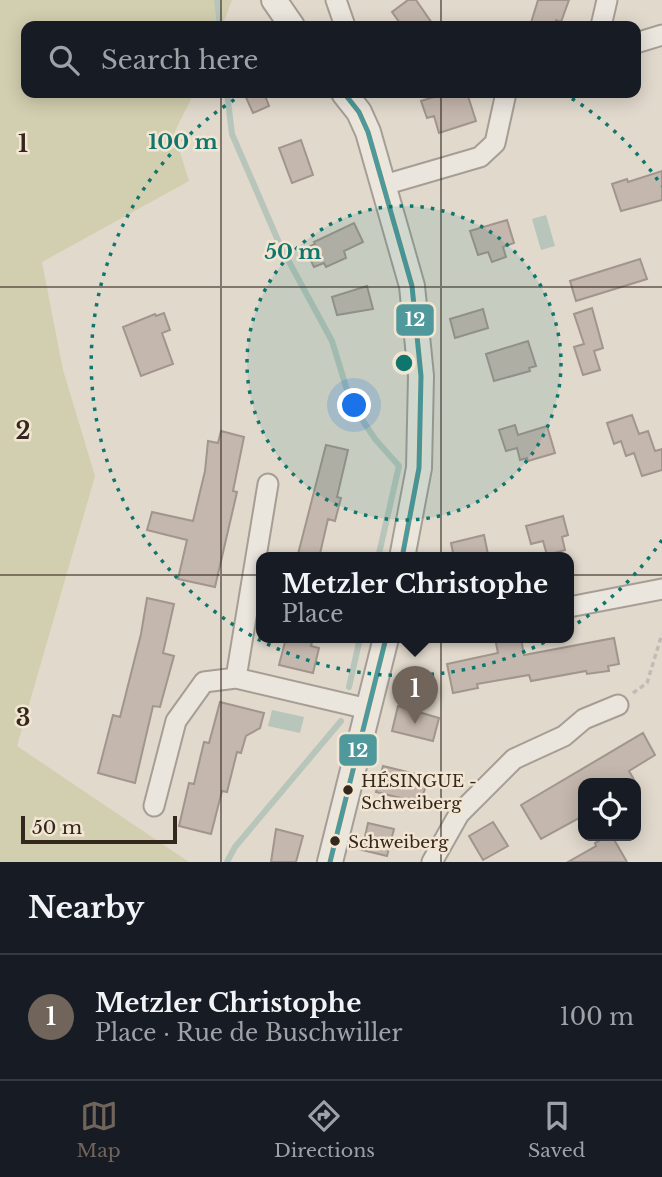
<!DOCTYPE html>
<html lang="en">
<head>
<meta charset="utf-8">
<style>
	:root { --surface:#171b24; --page:#242831; --text:#f1f3f6; --muted:#9ea1a6; --line:#363941; --accent:#71655b }
	body { margin:0; font-family:"Libre Baskerville",serif; background:var(--page); color:var(--text) }
	.controls { position:absolute; right:21px; bottom:21px; display:grid; overflow:hidden; border-radius:14px; box-shadow:0 4px 18px #0003 }
	.controls button { width:63px; height:63px; display:grid; place-items:center; padding:0; border:0; border-bottom:2px solid var(--line); background:var(--surface); color:var(--text); font:35px sans-serif }
	.scale { position:absolute; left:21px; bottom:18px; width:156px; box-sizing:border-box; padding-left:7px; border:4px solid #34271e; border-top:0; font-size:19px; line-height:24px; white-space:nowrap; color:#34271e; -webkit-text-stroke:5px #f2e6d2; paint-order:stroke }
	.you { position:absolute; left:355px; top:406px; width:24px; height:24px; margin:-18px; border:5px solid #fff; border-radius:50%; background:#1a73e8; box-shadow:0 0 0 10px #1a73e833 }
	.badge { display:grid; place-items:center; width:46px; height:46px; border-radius:50%; background:var(--accent); color:#fff; font-size:23px; font-weight:700 }
	.pin { position:absolute; translate:-50% -58px; filter:drop-shadow(0 2px 4px #0008) }
	.pin::after { content:''; position:absolute; top:37px; width:24px; height:21px; background:inherit; clip-path:polygon(0 0,100% 0,50% 100%) }
	.popup { position:absolute; left:256px; top:552px; width:318px; height:91px; box-sizing:border-box; display:grid; place-content:center; border-radius:14px; background:var(--surface); filter:drop-shadow(0 2px 5px #0005); font-size:23px; white-space:nowrap; color:var(--muted) }
	.popup b { font-size:26px; color:var(--text) }
	.popup::after { content:''; position:absolute; left:50%; top:100%; margin-left:-14px; border:14px solid transparent; border-top-color:var(--surface) }
	.list { margin:0; padding:0; list-style:none }
	h2 { display:flex; justify-content:space-between; align-items:center; height:91px; margin:0; padding:0 28px; font-size:30px }
	h2 small { font-size:23px; font-weight:400; color:var(--muted) }
	.list li { display:grid; grid-template-columns:46px 1fr auto; gap:21px; align-items:center; box-sizing:border-box; height:126px; padding:0 28px; border-top:2px solid var(--line) }
	.list b { display:block; font-size:26px; white-space:nowrap }
	.list p { margin:0; font-size:23px; white-space:nowrap; color:var(--muted) }
	.list em { font-size:23px; font-style:normal; color:var(--muted) }
	.icon { flex:none; width:38px; height:38px; fill:none; stroke:currentColor; stroke-width:2; stroke-linecap:round; stroke-linejoin:round }
	.map { position:relative; flex:none; width:662px; height:862px; overflow:hidden }
	.search { position:absolute; background:var(--surface); box-shadow:0 4px 18px #0003; left:21px; right:21px; top:21px; height:77px; display:flex; align-items:center; gap:18px; box-sizing:border-box; padding:0 24px; border-radius:14px; color:var(--muted); font-size:26px }
	.sheet { height:217px; background:var(--surface) }
	nav { display:flex; justify-content:space-around; align-items:center; box-sizing:border-box; height:98px; border-top:2px solid var(--line); background:var(--surface); font-size:19px; color:var(--muted) }
	nav a { display:grid; justify-items:center; gap:4px }
	nav .on { color:var(--accent) }
	.map>svg:first-child { display:block }
</style>
</head>
<body>
<div class="map">
<svg width="662" height="862" viewBox="0 0 662 862">
	<rect width="100%" height="100%" fill="#e1d9cc"/>
	<!-- green -->
	<path fill="#d2cfb0" d="M0 0H232L222 26H26V93H194L174 133 189 181 42 262 63 370 95 476 17 746 189 862H0Z"/>
	<!-- water -->
	<path fill="#b7c5bb" d="M546 215 555 246 541 250 532 219Z
		M272 710 304 717 300 733 268 726Z"/>
	<g fill="none" stroke-linecap="round" stroke-linejoin="round">
		<!-- stream -->
		<path stroke="#b7c5bb" stroke-width="6" d="M217 0 220 26
			M227 93 232 134 280 245 332 341 351 403 375 439 399 466 378 558
			M349 687 360 638
			M227 862 235 847 341 721"/>
	</g>
	<!-- building -->
	<path fill="#c4b7ad" stroke="#a1958c" stroke-width="2" d="M408 0H416L434 26H402L392 12Z
		M538 0H569L561 22 556 20 554 26H530Z
		M244 93H264L269 106 253 113Z
		M447 93H467L476 121 439 133 434 116 427 118 421 101Z
		M301 140 313 175 292 183 279 148Z
		M662 171V200L621 211 612 184 627 179 628 182Z
		M507 220 514 243 503 247 506 257 492 262 488 252 478 255 470 231Z
		M354 223 363 242 344 251 346 258 326 267 324 263 314 267 305 249 315 244 314 242Z
		M640 259 647 279 576 301 570 281Z
		M367 286 373 309 337 315 332 297Z
		M592 308 603 348 594 351 600 370 583 375 574 347 584 344 574 314Z
		M483 309 488 328 455 338 450 319Z
		M164 313 170 330 162 333 173 364 141 376 123 327 155 314 156 316Z
		M528 341 536 366 529 368 530 371 494 381 486 354Z
		M632 415 639 434 648 431 655 451 662 449V470L642 476 634 453 626 456 621 441 614 444 607 423Z
		M515 425 518 435 547 426 555 453 528 461 527 458 520 460 517 448 506 451 499 430Z
		M221 431 244 437 233 491 237 492 215 587 178 579 187 540 147 530 152 512 193 521 205 471 208 441 218 443Z
		M326 445 348 450 337 497 341 498 335 521 328 519 319 558H297Z
		M563 516 568 535 562 537 565 550 547 555 543 541 531 544 526 526Z
		M484 535 488 554 473 558H454L451 543Z
		M147 598 174 604 163 653 174 656 160 707 153 706 135 783 98 773 113 715 120 717 141 634Z
		M286 638H313L311 646 319 648 313 673 279 665Z
		M495 638H521L524 655 614 638 619 664 608 666 609 671 587 674 586 671 531 681 529 675 477 684 478 688 453 693 447 664 498 653Z
		M220 702 264 713 260 728 246 736 241 753 237 752 227 792 222 791 211 834 179 826 189 783 194 784 204 742 209 743Z
		M398 706 439 718 433 741 392 731Z
		M643 733 655 755 629 771 636 783H583V816L541 839 521 805Z
		M383 766 428 777 421 803 376 792Z
		M493 822 508 846 483 860 469 836Z
		M368 823 394 829 387 856 362 850Z
		M276 829 303 836 296 862H271Z
		M608 836H612L627 862H568L596 846 595 843Z"/>
	<g fill="none" stroke-linecap="round" stroke-linejoin="round">
		<defs>
			<path id="minor" d="M336 0 345 26
				M601 26 607 0
				M636 43 662 35
				M384 185 480 157 495 143 506 93
				M569 607 662 589
				M236 678 268 484
				M154 806 176 721 204 682 236 678 368 709
				M432 862 459 814 514 759 564 736 584 719 618 705"/>
			<path id="tertiary" d="M274 0 292 26
				M344 93 359 112 368 132 412 286 421 376 419 468 402 558
				M330 862 386 638"/>
		</defs>
		<!-- minor casing -->
		<use href="#minor" stroke="#a69e95" stroke-width="23"/>
		<!-- tertiary casing -->
		<use href="#tertiary" stroke="#a69e95" stroke-width="28"/>
		<!-- path -->
		<path stroke="#c2bcb4" stroke-width="3.5" stroke-dasharray="5 3.5" stroke-linecap="butt" d="M633 693 647 683 662 634"/>
		<!-- minor -->
		<use href="#minor" stroke="#eae5dd" stroke-width="19"/>
		<!-- tertiary -->
		<use href="#tertiary" stroke="#eae5dd" stroke-width="24"/>
		<defs>
			<path id="bus-1" d="M344 93 359 112 368 132 412 286 421 376 419 468 402 558
				M330 862 386 638"/>
		</defs>
		<!-- bus-1 casing -->
		<use href="#bus-1" stroke="#f2e6d2" stroke-width="10"/>
		<!-- bus-1 -->
		<use href="#bus-1" stroke="#4f989c" stroke-width="5"/>
	</g>
	<!-- grid -->
	<path fill="none" stroke="#34271e" stroke-width="2" stroke-opacity="0.55" d="M221 0V26M441 0V26M221 93V862M441 93V862M0 287H662M0 575H662"/>
	<!-- distance rings -->
	<circle cx="404" cy="363" r="157" fill="#0f766e" fill-opacity=".12"/>
	<g fill="none" stroke="#0f766e" stroke-width="3.5" stroke-dasharray="3.5 7">
		<circle cx="404" cy="363" r="157"/>
		<path d="M662 540A313 313 0 1 1 245 93M563 93A313 313 0 0 1 662 186"/>
	</g>
	<!-- markers -->
	<g fill="#34271e" stroke="#f2e6d2" stroke-width="2.5">
		<circle cx="348" cy="790" r="6"/>
		<circle cx="335" cy="841" r="6"/>
	</g>
	<g text-anchor="middle" stroke-width="5" stroke-linejoin="round" paint-order="stroke">
		<!-- bus labels -->
		<g font-size="17" fill="#34271e" stroke="#f2e6d2" text-anchor="start">
			<text x="361" y="787">HÉSINGUE -<tspan x="361" dy="22">Schweiberg</tspan></text>
			<text x="348" y="848">Schweiberg</text>
		</g>
	</g>
	<g font-size="23" text-anchor="middle" font-weight="bold" fill="#34271e" stroke="#f2e6d2" stroke-width="5" stroke-linejoin="round" paint-order="stroke">
		<text x="23" y="152">1</text>
		<text x="23" y="439">2</text>
		<text x="23" y="726">3</text>
	</g>
	<circle cx="404" cy="363" r="10" fill="#0f766e" stroke="#f2e6d2" stroke-width="3.5"/>
	<g font-size="21" text-anchor="middle" font-weight="bold" fill="#0f766e" stroke="#f2e6d2" stroke-width="5" stroke-linejoin="round" paint-order="stroke">
		<text x="183" y="149">100 m</text>
		<text x="293" y="259">50 m</text>
	</g>
	<g stroke="#f2e6d2" stroke-width="2.5">
		<rect x="395" y="303" width="40" height="34" rx="7" fill="#4f989c"/>
		<rect x="338" y="733" width="40" height="34" rx="7" fill="#4f989c"/>
	</g>
	<g font-size="19" text-anchor="middle" font-weight="bold" fill="#fff">
		<text x="415" y="326">12</text>
		<text x="358" y="757">12</text>
	</g>
</svg>
<div class="controls">
<button><svg class="icon" aria-label="locate" viewBox="0 0 24 24"><circle cx="12" cy="12" r="6"/><path d="M12 2v4M12 18v4M2 12h4M18 12h4"/></svg></button>
</div>
<div class="scale">50 m</div>
<div class="you"></div>
<div class="pin badge" style="left:415px;top:724px">1</div>
<div class="popup"><b>Metzler Christophe</b>Place</div>
<div class="search"><svg class="icon" aria-label="search" viewBox="0 0 24 24"><circle cx="10" cy="10" r="6"/><path d="M15 15l6 6"/></svg>Search here</div>
</div>
<section class="sheet">
<h2>Nearby<small></small></h2>
<ul class="list">
<li><span class="badge">1</span><div><b>Metzler Christophe</b><p>Place · Rue de Buschwiller</p></div><em>100 m</em></li>
</ul>
</section>
<nav>
<a class="on"><svg class="icon" aria-label="map" viewBox="0 0 24 24"><path d="M3 6l6-2 6 2 6-2v14l-6 2-6-2-6 2zM9 4v14M15 6v14"/></svg>Map</a>
<a><svg class="icon" aria-label="directions" viewBox="0 0 24 24"><path d="M12 3l9 9-9 9-9-9zM9 14v-3h6M13 9l2 2-2 2"/></svg>Directions</a>
<a><svg class="icon" aria-label="saved" viewBox="0 0 24 24"><path d="M7 4h10v16l-5-4-5 4z"/></svg>Saved</a>
</nav>
</body>
</html>
